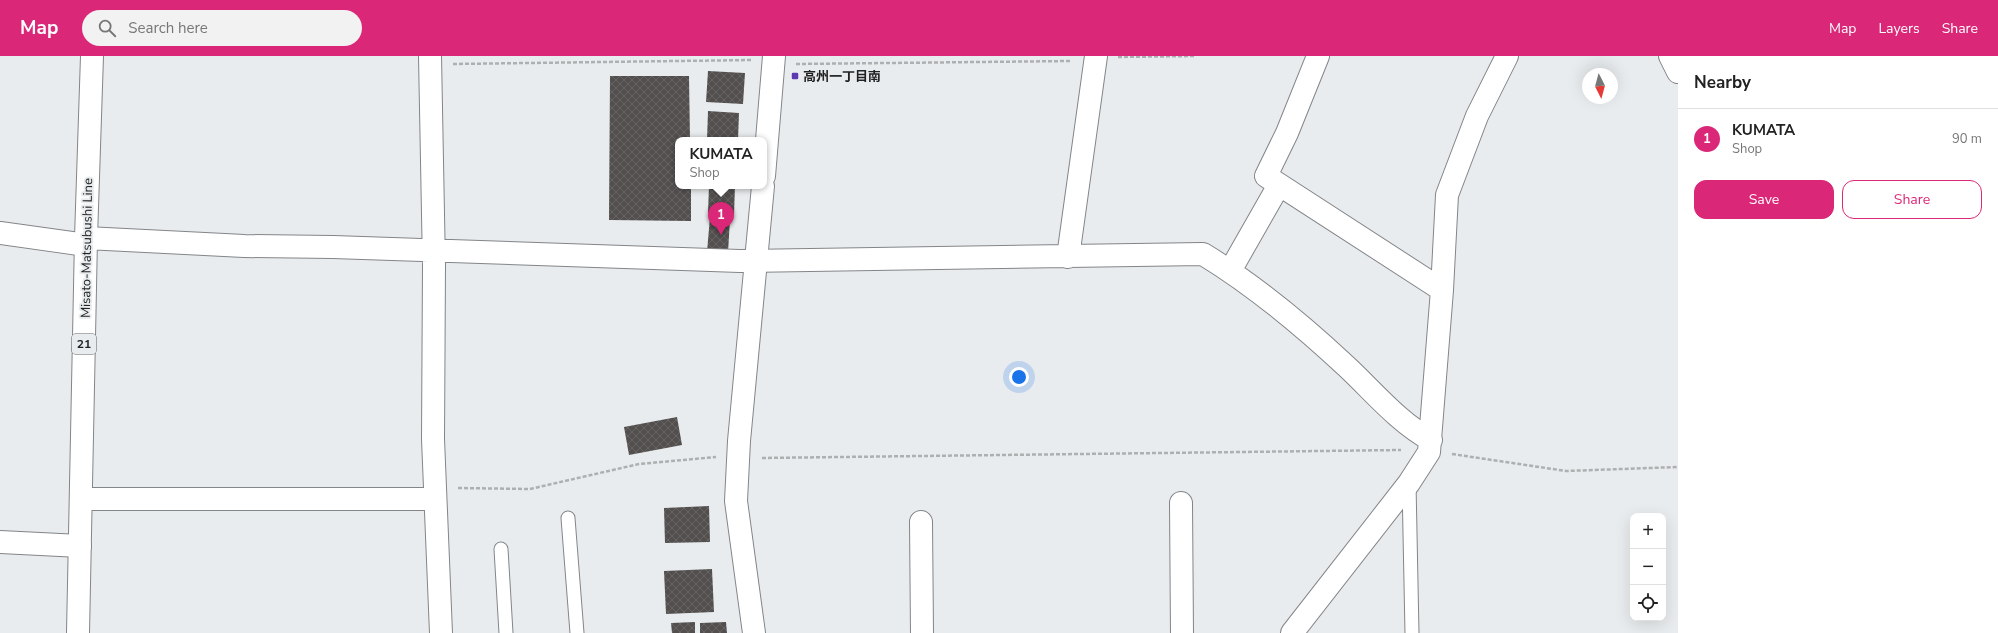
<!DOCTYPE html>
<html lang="en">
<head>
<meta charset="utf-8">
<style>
	:root { --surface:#fff; --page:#f2f2f2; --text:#222; --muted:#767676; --line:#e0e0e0; --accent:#db2777 }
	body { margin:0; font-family:"Nunito Sans","Noto Sans JP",sans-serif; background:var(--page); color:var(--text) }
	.controls { position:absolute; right:12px; bottom:12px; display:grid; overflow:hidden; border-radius:8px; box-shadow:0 4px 16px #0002 }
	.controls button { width:36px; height:36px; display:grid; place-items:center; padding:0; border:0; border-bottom:1px solid var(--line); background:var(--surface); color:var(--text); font:20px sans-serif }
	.compass { position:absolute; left:1582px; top:12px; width:36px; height:36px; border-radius:50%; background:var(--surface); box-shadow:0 4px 16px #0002; rotate:174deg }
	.you { position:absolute; left:1019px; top:321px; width:14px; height:14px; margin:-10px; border:3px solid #fff; border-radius:50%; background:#1a73e8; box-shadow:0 0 0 6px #1a73e833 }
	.badge { display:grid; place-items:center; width:26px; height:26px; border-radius:50%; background:var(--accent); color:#fff; font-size:13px; font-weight:700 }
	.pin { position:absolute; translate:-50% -33px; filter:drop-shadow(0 1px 2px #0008) }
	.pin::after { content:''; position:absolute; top:21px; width:14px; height:12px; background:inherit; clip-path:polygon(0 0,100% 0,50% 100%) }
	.popup { position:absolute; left:675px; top:81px; width:92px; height:52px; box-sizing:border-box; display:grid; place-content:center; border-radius:8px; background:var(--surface); filter:drop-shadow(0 1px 3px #0005); font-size:13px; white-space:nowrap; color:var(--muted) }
	.popup b { font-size:15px; color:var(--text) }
	.popup::after { content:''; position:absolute; left:50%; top:100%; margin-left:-8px; border:8px solid transparent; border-top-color:var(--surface) }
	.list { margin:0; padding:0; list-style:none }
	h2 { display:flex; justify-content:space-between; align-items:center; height:52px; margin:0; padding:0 16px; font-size:17px }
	h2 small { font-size:13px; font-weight:400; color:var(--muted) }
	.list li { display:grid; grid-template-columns:26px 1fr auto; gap:12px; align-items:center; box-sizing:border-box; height:60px; padding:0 16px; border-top:1px solid var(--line) }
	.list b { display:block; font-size:15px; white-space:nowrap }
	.list p { margin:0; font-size:13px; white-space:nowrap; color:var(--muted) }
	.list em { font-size:13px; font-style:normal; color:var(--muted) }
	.actions { display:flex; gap:8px; padding:12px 16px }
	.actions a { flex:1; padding:9px 0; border:1px solid var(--accent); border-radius:12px; text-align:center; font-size:14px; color:var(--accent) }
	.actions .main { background:var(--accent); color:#fff }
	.icon { flex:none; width:22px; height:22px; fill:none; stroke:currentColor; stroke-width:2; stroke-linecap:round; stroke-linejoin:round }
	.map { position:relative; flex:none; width:1678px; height:577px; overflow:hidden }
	header { display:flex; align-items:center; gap:24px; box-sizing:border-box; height:56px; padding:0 20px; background:var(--accent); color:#fff }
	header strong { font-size:19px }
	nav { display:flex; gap:22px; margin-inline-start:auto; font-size:14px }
	.search { width:280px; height:36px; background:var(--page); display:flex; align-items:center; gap:10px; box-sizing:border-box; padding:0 14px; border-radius:22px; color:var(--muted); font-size:15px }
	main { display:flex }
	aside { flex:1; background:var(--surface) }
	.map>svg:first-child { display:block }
</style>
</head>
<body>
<header>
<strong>Map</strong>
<div class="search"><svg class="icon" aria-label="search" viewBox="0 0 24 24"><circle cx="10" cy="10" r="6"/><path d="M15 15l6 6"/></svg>Search here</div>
<nav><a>Map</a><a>Layers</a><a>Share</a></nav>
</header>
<main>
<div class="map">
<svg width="1678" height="577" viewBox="0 0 1678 577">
	<defs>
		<pattern id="building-cross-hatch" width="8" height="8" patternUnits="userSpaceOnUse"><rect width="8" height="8" fill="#524f4e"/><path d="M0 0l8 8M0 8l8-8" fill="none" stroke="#676564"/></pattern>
	</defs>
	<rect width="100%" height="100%" fill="#e9ecee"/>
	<!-- building -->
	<path fill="url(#building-cross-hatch)" d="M708 15 745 17 743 48 706 46Z
		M610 20H689L690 84H678V130H691V165L609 164Z
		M708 55 739 57 738 84H707Z
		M709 130H735L734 158 708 157Z
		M710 161 730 163 728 197 707 196Z
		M677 361 682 389 629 399 624 371Z
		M709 450 710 486 665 487 664 452Z
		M712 513 714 556 666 558 664 515Z
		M695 566V577H672L671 567Z
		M726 566 727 577H700V567Z"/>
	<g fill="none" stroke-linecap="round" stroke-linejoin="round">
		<defs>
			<path id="lane" d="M1409 427 1412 577
				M568 462 577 577
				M501 493 506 577"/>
			<path id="street" d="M430 0 434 210 433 383 441 577
				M1318 0 1287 77 1266 120 1442 234
				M1670 0 1678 16
				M0 177 86 189
				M86 182 244 190 333 191 740 205 1203 198C1254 229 1302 269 1346 310 1373 335 1398 366 1431 384
				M1068 201 1096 0
				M1230 215 1279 129
				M81 443H435
				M1181 447 1182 577
				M921 466 922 577
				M0 486 80 490
				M1292 577 1409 427 1429 396 1442 234 1447 139 1477 60 1507 0"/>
			<path id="secondary" d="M764 120 774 0
				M754 577 736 445 739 385 763 130"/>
			<path id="primary" d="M78 577 86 182 92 0"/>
		</defs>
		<!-- lane casing -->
		<use href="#lane" stroke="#838588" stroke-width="15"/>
		<!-- street casing -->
		<use href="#street" stroke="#838588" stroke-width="24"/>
		<!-- secondary casing -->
		<use href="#secondary" stroke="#838588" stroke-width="24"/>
		<!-- primary casing -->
		<use href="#primary" stroke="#838588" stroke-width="24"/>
		<!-- path -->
		<path stroke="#adafb0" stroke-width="2.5" stroke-dasharray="4 2" stroke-linecap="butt" d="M1118 1 1194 0
			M453 8 752 4
			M796 8 1071 5
			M1452 398 1566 415 1678 411
			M762 402 1401 394
			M458 432 530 433 639 408 716 401"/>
		<!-- lane -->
		<use href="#lane" stroke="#fff" stroke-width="13"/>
		<!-- street -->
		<use href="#street" stroke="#fff" stroke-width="22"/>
		<!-- secondary -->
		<use href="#secondary" stroke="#fff" stroke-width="22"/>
		<!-- primary -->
		<use href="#primary" stroke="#fff" stroke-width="22"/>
	</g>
	<!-- markers -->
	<rect fill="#5c39b1" stroke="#e9ecee" stroke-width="1.5" x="791" y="16" width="8" height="8" rx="2"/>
	<g text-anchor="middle" stroke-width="4" stroke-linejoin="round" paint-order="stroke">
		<!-- shield labels -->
		<rect fill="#e9ecee" stroke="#5d5f5f" stroke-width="1" x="72" y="278" width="24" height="20" rx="3"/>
		<g font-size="12" font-weight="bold" fill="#212222">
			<text x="84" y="292">21</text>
		</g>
		<!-- poi labels -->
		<g font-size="13" font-weight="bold" fill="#212222" stroke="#e9ecee" text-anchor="start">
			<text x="803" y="25">高州一丁目南</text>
		</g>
		<!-- street labels -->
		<g font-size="13" fill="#212222" stroke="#e9ecee">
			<text transform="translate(86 192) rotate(-89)" y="5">Misato-Matsubushi Line</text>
		</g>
	</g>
</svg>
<div class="controls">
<button>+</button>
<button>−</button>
<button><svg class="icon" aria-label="locate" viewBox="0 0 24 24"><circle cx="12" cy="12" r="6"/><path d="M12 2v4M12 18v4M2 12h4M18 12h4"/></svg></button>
</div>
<svg class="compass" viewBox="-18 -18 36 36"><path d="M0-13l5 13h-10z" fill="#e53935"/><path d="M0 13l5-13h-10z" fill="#767676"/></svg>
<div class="you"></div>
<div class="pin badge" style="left:721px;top:179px">1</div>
<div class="popup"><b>KUMATA</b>Shop</div>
</div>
<aside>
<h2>Nearby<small></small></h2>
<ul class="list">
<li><span class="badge">1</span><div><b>KUMATA</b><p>Shop</p></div><em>90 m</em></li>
</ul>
<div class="actions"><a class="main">Save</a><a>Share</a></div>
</aside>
</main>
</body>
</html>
